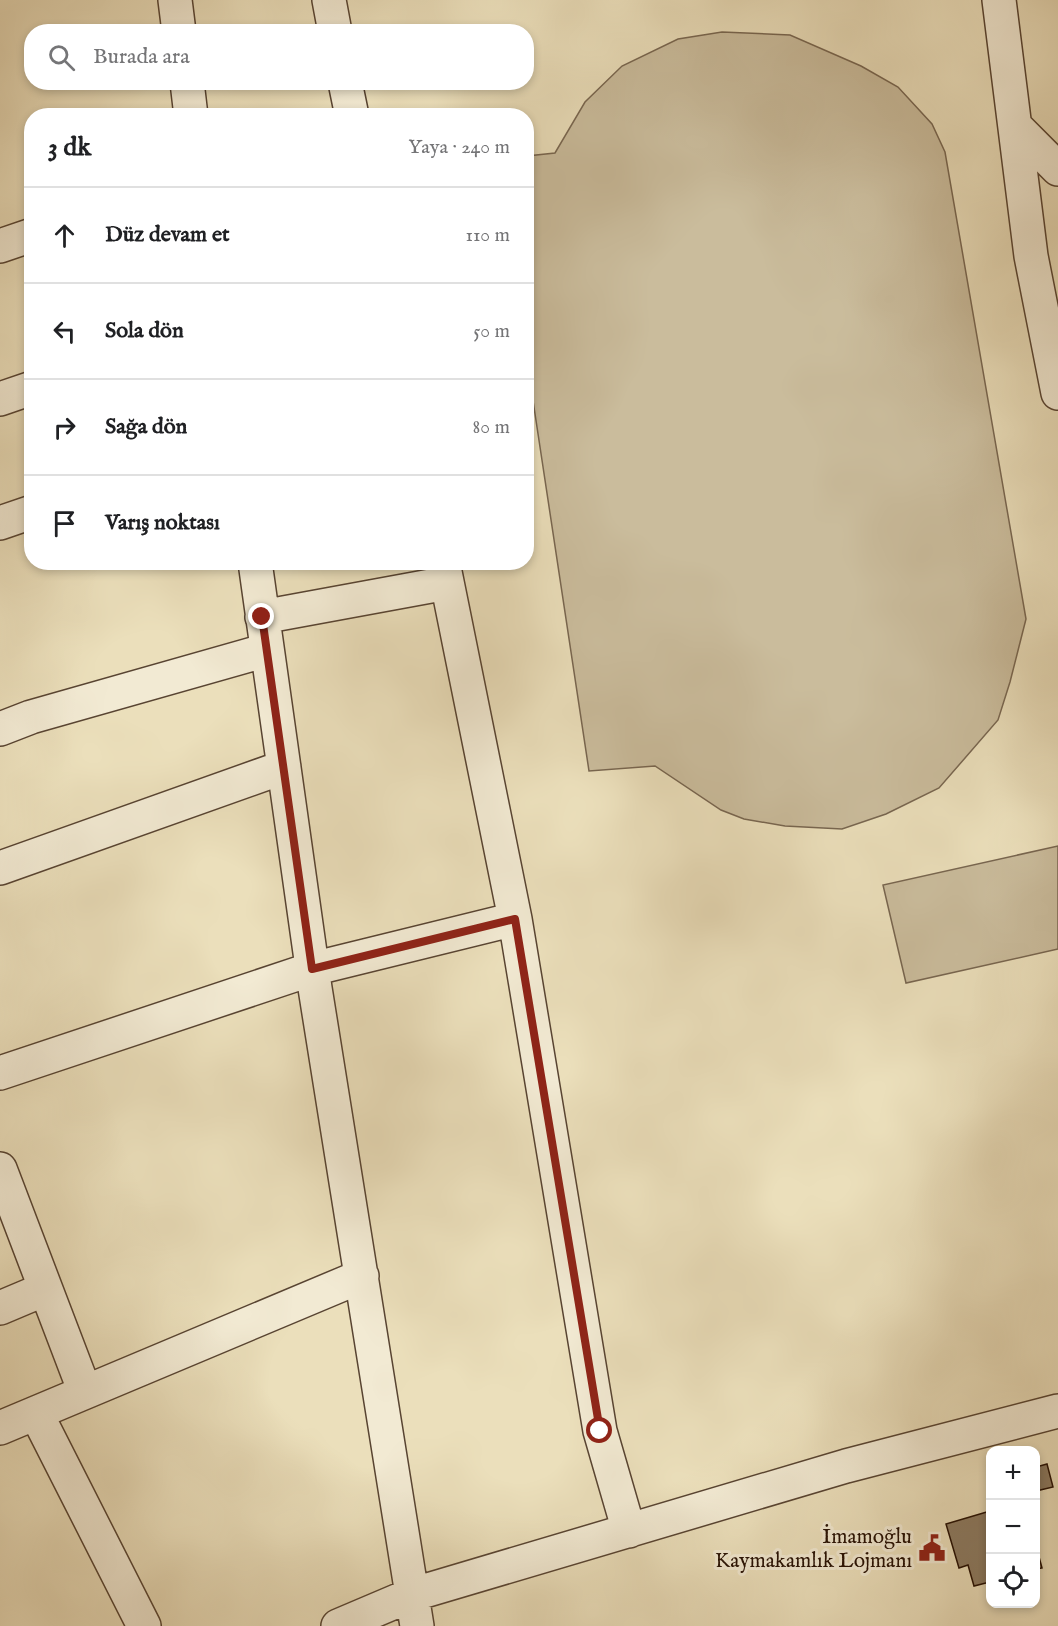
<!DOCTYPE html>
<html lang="tr">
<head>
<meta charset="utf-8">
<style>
	:root { --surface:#fff; --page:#f2f2f2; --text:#202124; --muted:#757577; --line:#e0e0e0 }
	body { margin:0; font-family:"IM FELL English",serif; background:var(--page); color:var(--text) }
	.controls { position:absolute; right:18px; bottom:18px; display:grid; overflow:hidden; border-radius:12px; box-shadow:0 3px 9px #0003 }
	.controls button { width:54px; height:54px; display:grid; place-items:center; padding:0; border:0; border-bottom:2px solid var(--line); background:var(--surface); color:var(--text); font:30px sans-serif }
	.stop { position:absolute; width:18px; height:18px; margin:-14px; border:4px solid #8f2418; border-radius:50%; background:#fff }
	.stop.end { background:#8f2418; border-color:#fff; box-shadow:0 2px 6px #0008 }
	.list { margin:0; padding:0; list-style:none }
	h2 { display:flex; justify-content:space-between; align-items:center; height:78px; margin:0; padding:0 24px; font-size:26px }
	h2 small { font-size:20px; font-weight:400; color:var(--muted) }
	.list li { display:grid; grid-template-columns:39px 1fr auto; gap:18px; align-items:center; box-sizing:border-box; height:96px; padding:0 24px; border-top:2px solid var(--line) }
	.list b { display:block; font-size:22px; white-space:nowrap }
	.list em { font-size:20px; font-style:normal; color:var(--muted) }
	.icon { flex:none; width:33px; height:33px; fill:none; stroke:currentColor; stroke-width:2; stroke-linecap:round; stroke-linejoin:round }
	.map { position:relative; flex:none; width:1058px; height:1626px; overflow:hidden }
	.search { position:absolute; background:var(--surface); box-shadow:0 3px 9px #0003; left:24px; top:24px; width:510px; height:66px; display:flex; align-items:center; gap:15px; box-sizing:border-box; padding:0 21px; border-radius:24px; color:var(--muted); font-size:22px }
	.panel { position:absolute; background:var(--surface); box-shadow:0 3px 9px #0003; left:24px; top:108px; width:510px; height:462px; border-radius:24px }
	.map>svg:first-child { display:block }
</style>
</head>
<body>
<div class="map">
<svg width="1058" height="1626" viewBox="0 0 1058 1626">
	<rect width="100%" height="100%" fill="#ebdfbb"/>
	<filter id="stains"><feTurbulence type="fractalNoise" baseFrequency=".00333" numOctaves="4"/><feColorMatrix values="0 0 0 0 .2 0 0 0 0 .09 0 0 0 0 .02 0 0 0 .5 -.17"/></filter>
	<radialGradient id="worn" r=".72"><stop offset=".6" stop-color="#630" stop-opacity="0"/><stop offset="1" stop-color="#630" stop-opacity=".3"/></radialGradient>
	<!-- green -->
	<path fill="#cabc9c" stroke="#786650" stroke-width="1.5" d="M722 32 790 35 861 66 898 87 932 124 945 152 1026 619 1010 682 998 720 939 788 886 814 842 829 785 826 744 819 721 810 655 766 589 771 527 361V156L555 153 585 102 622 66 678 39Z
		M1058 846V949L906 983 883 885Z"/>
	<!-- building -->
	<path fill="#8d7c63" stroke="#271104" stroke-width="1.5" d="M1047 1464 1053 1487 1036 1491V1467Z
		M990 1511V1582L974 1586 968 1565 959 1568 946 1524Z
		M1036 1546 1042 1568 1036 1569Z"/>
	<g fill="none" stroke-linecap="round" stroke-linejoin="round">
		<defs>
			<path id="minor" d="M175 0 179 32
				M329 0 335 32
				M999 0 1031 256 1058 393
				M187 82 191 116
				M345 82 352 116
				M1016 127 1058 169
				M0 246 32 235
				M0 399 32 388
				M0 523 32 512
				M255 562 315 988 417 1626
				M443 562 515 919 600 1431 629 1531
				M262 617 447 583
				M0 729 31 717 267 650
				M0 868 284 767
				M0 1073 312 969 515 919
				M0 1169 85 1392
				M0 1308 45 1289
				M36 1413 144 1626
				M0 1428 362 1276
				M338 1626 411 1595 846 1466 1058 1411"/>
		</defs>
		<!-- minor casing -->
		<use href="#minor" stroke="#584432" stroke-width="36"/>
		<!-- minor -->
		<use href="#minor" stroke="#f2ead3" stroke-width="33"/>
	</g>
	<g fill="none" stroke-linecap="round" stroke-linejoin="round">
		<!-- route -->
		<path stroke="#8f2418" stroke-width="8" d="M262 617 312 969 515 919 600 1431"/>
	</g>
	<!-- icons -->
	<defs>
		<symbol id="civic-bare" viewBox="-9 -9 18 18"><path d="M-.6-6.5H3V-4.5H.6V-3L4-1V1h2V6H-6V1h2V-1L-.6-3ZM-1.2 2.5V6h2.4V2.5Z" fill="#8f2418" stroke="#f2ead3" stroke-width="2.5" paint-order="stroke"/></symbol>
	</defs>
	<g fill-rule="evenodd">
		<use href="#civic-bare" x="913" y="1529" width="38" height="38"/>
	</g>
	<g text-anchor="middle" stroke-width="6" stroke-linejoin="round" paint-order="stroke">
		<!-- poi labels -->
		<g font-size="21" fill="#271104" stroke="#f2ead3" text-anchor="end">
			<text x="912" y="1543">İmamoğlu<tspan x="912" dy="24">Kaymakamlık Lojmanı</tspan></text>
		</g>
	</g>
	<rect width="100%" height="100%" filter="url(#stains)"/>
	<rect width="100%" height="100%" fill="url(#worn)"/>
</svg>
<div class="controls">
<button>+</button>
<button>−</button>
<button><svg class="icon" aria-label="locate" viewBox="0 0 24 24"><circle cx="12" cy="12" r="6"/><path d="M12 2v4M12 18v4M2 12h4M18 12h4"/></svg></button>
</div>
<div class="stop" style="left:600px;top:1431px"></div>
<div class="stop end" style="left:262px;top:617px"></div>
<div class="search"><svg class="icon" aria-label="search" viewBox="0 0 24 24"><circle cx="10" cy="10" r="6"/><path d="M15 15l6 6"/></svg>Burada ara</div>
<section class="panel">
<h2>3 dk<small>Yaya · 240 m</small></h2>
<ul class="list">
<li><svg class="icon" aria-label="ahead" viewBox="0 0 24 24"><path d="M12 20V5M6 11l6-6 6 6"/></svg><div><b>Düz devam et</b></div><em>110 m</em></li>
<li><svg class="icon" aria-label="left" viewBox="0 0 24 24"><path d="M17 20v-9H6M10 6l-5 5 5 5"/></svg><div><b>Sola dön</b></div><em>50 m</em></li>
<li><svg class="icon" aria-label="right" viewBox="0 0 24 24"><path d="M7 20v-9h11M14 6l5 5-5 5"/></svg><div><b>Sağa dön</b></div><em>80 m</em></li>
<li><svg class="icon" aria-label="arrive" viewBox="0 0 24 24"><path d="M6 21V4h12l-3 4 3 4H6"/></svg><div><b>Varış noktası</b></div></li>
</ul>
</section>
</div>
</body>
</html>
